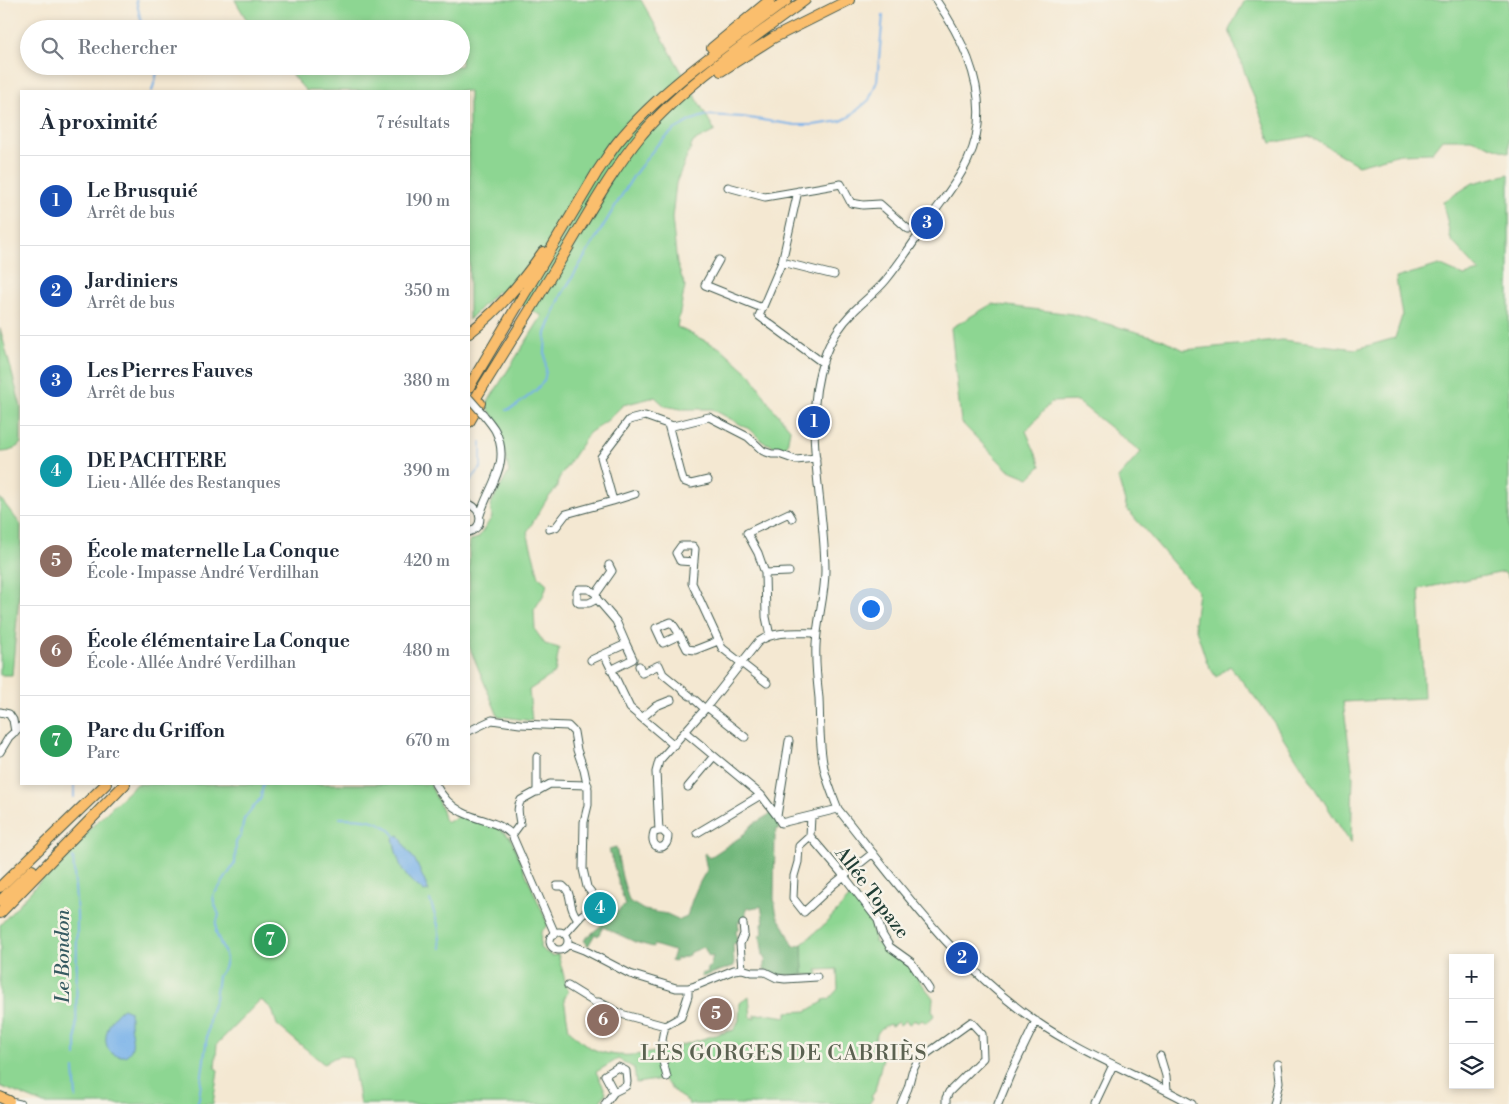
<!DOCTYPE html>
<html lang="fr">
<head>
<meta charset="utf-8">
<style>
	:root { --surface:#fff; --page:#f6f6f7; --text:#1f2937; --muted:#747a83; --line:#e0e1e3; --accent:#d93025 }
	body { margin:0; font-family:"Libre Bodoni",serif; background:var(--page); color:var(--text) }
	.controls { position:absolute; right:15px; bottom:15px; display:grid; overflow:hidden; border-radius:0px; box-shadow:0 2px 8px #0003 }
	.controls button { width:45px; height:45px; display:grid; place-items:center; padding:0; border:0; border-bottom:1px solid var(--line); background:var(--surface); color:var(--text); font:25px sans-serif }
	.you { position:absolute; left:870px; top:608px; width:18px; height:18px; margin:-12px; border:4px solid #fff; border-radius:50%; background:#1a73e8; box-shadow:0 0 0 8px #1a73e833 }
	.badge { display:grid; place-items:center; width:32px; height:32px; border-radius:50%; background:var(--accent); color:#fff; font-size:16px; font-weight:700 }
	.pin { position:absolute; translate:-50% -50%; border:2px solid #fff; box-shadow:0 1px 5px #0006 }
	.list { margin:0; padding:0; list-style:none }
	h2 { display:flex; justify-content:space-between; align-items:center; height:65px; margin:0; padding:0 20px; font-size:21px }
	h2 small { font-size:16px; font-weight:400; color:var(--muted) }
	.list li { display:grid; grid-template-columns:32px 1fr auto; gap:15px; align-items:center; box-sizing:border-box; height:90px; padding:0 20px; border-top:1px solid var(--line) }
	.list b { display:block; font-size:19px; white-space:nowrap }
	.list p { margin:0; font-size:16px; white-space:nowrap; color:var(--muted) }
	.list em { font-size:16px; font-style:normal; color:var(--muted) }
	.icon { flex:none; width:28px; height:28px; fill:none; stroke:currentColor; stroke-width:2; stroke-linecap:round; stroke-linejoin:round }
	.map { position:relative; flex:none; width:1509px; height:1104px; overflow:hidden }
	.search { position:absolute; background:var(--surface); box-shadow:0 2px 8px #0003; left:20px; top:20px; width:450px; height:55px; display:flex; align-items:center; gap:12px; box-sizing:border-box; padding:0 18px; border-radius:28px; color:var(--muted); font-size:19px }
	.panel { position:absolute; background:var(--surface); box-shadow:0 2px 8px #0003; left:20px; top:90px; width:450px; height:695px; border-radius:0px }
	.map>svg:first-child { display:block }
</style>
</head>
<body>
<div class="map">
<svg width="1509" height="1104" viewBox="0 0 1509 1104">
	<rect width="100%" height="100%" fill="#f7f3e8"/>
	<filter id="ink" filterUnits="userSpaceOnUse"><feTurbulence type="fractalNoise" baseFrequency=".02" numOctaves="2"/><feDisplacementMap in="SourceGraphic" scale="10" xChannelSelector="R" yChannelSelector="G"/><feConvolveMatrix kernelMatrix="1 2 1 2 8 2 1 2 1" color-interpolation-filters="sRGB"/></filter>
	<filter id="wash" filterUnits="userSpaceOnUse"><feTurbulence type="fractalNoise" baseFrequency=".0096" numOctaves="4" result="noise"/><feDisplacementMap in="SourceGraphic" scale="20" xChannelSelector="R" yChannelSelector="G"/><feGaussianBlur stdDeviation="1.12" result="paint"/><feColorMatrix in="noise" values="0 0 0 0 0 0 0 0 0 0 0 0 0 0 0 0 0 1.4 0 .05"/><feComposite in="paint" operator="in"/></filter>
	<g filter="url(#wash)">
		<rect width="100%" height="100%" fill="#f4e8d2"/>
		<!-- green -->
		<path fill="#8dd692" stroke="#568a63" d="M235 0H641L715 131 693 142 676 183 672 218 677 264 685 286 677 327 722 349 751 375 771 406 790 429 786 450 763 442 751 430 712 409H681L665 406 655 397 623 405 608 420 589 433 559 478 557 487 545 502 527 532 539 577 547 584 544 594 534 610 535 630 545 644 559 648 555 673 529 690 532 721 498 716 469 646V541L478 538 492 517 490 505 509 472 499 426 486 405 542 316 497 291 469 320V91H306L284 66H461V29H252Z
			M1245 0H1509V153L1471 139H1442L1431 153 1400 154 1358 165 1309 136 1271 143 1229 30Z
			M1509 174V579L1504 572 1419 589 1424 698 1343 702 1353 775 1351 844 1269 715 1230 666 1216 677 1207 663 1194 623 1198 592 1127 509 1118 478 1141 452 1077 401 1051 402 1026 431 1041 466 1029 478 1007 469 961 422 951 328 992 304 1072 314 1162 339 1184 350 1267 342 1282 340 1356 349 1395 338 1402 316 1396 278 1439 265 1464 276 1480 272 1451 240 1443 202 1473 183Z
			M0 328 21 407V443C15 450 9 452 0 452Z
			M0 498 21 525V573L12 675H0Z
			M136 784H430L442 810 444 819 447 822 460 816 498 828 510 837 548 925 541 932 540 948 552 956 558 954 568 992 564 999 569 1030C576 1036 584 1045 593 1049 634 1068 694 1039 734 1030L739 1020 740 1003 749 996 751 1018H755V1015L765 1014 787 1017V1012L807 1011 823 1002V1000L829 999 838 989 837 969 817 970 818 975H803L802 944 824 925 853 894 868 912 875 942 904 960 933 998 932 1011 935 1015 926 1023 922 1020 918 1023 915 1020 909 1024 906 1020 900 1025 898 1022 891 1026 890 1024C881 1027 878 1031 875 1039L884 1054 875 1090H876L871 1097 873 1098 869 1104H688L689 1102 678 1095 663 1079 636 1083 634 1068 618 1059 596 1072 606 1092 604 1096 598 1104H360L352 1059C339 1053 335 1057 324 1064L277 1025 272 1009 264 1002 260 1000 217 1044 215 1068 218 1070 213 1104H44L0 1086V925L75 843Z"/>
		<!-- forest -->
		<path fill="#72b77c" stroke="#487a58" d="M772 813 776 817 780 829 776 830 777 833 775 834 774 899 777 916 785 928 794 947 802 944 803 975H777L764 969V963L766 960 765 956 763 955 760 935 763 934 762 924 764 923 761 906 746 909V920L738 922 739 928 736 930 737 943 733 944 734 966 702 977 701 974 708 972 707 968 710 967 713 956 709 957 704 947 689 953V955L678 959 676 958 675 962 671 961 674 951 654 945 653 947 635 942 603 927 598 936 595 934 588 946 584 940 625 905 609 849 616 847 622 877 629 901 644 910 667 914 680 920 687 917C691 900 698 884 707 870L704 854 705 853 709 858 742 836 753 824Z"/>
		<!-- water -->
		<path fill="#79b2e9" stroke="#4c788e" d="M399 835 407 850 415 860 429 891 424 892C419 887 414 884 409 879 399 867 396 853 393 838Z
			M123 1008 130 1011C130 1015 130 1020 130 1024 131 1036 137 1049 125 1056 122 1056 116 1056 113 1054 97 1043 111 1015 123 1008Z"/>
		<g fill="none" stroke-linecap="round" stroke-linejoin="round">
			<!-- stream -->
			<path stroke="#79b2e9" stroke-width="2" d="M136 0 143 29
				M152 91 157 73V66
				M507 410 516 406 535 391 544 381 546 371 545 352 546 333 561 296 634 175 657 145 674 130 692 120 707 115 742 117 796 125H813L841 121 849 117 869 100 877 81 883 15
				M469 482 481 468V442
				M74 784V797
				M340 818C361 818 383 818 396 837
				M73 857 77 916 76 1056
				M430 900 438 925 441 948
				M74 1069 76 1098
				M197 1104 199 1098 210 1013 215 999 218 976 224 968 226 960 225 954 216 933V924L219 915 214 902 213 895 221 885 235 863 236 842 241 835 244 819 261 798 263 784"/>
		</g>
	</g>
	<g filter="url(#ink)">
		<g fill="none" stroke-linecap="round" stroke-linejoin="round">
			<defs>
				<path id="minor" d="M936 0C968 46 994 105 968 160 959 180 945 197 932 215 917 237 903 259 886 280 877 291 865 300 855 310 842 323 830 340 824 358 801 424 825 502 825 571 825 596 817 620 816 645 815 663 817 680 819 698 820 721 819 745 824 768 827 782 833 796 838 809 898 884 955 965 1034 1020 1083 1054 1140 1075 1192 1104
					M728 187 765 197 841 184 851 203 863 205 880 204 908 229H915L920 233
					M798 191 782 262 759 316 823 363
					M719 260 705 285 762 308
					M782 262 834 275
					M668 424 683 481 691 484 708 480
					M613 501 635 494
					M469 504C483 510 484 527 469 532
					M480 515C489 485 512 463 495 430 492 425 487 419 483 414
					M549 529 556 527 566 514 613 501 601 457 629 420 645 416 673 426 709 417 748 437 763 451 772 454H779L796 460 816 458
					M694 562 680 561 676 553 681 546H693L695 549 692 583 722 648 767 683
					M609 565 612 571 596 594 597 599 616 621 626 644
					M765 573 758 553 747 533 789 513 792 518
					M596 594 589 589H579L577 592V601L579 603H589L597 599
					M680 635 663 643 656 628 671 622C678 630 682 639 687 649L695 650 718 641
					M770 636 766 617 765 573 789 572
					M591 660 604 654
					M639 666 642 673 659 665 663 674 690 696
					M611 670 633 659 626 644 604 654 630 708 674 745
					M695 700 705 709
					M707 707 745 737
					M0 712 9 714 13 720 15 732
					M642 718 656 706 671 700
					M469 731 492 720 520 724 568 726 574 732 577 750 584 770 588 789V805L584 822 583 869 587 887 591 892 589 910 582 915 565 934
					M685 732 761 795 697 833
					M789 741 777 816 781 823 838 809
					M0 752 9 737 21 726
					M537 757V792
					M435 784C441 795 450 806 462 812 479 821 499 821 512 835L555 934
					M688 787 714 756
					M761 795 777 816
					M811 816 810 836 799 846 798 862 794 876 793 898 804 912 834 884 873 853
					M659 831H663L668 836C668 853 648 850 654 832L659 831 656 772 659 761 705 709 758 642C775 630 797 633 817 633
					M512 835 520 824C519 815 516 808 521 800L550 784 588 785
					M810 836 844 876 878 920 882 934 890 947 911 962 929 989
					M557 886H563C571 892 569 899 572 908 573 912 575 915 578 919
					M550 941a9 9 0 1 1 18 0a9 9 0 1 1-18 0Z
					M568 944 584 950 630 974 676 988H688L695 986 734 970 742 969 752 972H765L777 978 785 979 817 977
					M742 969 740 944 744 934 743 924
					M568 986 594 1002H599L621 1014 665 1026
					M1160 1056 1166 1076 1167 1090
					M667 1077C661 1055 659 1049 665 1026L681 1017 688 996V988
					M6 1101 20 1104
					M1095 1103 1113 1065
					M605 1104 614 1092 626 1086 627 1082 626 1071 618 1067 605 1075 614 1092
					M901 1104 908 1088 912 1072 918 1060 971 1022 982 1034 983 1058 949 1092 946 1098V1104
					M998 1104 1010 1075 1036 1021
					M1274 1104 1279 1082 1277 1064"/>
				<path id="highway" d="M712 48 770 0
					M721 71 773 38 849 0
					M469 333C499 310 522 282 543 252
					M469 387 597 172C604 162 610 152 617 143 662 87 730 43 787 0
					M469 409C499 360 530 311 560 261 586 218 610 173 642 134 686 83 751 40 805 0
					M469 422 480 403
					M0 887 106 784
					M0 901 32 870
					M0 913 125 784
					M0 1097 9 1101"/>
			</defs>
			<!-- minor casing -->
			<use href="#minor" stroke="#3f574c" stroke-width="9"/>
			<!-- highway casing -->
			<use href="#highway" stroke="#3f574c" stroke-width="12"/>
			<!-- minor -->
			<use href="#minor" stroke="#fff" stroke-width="7"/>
			<!-- highway -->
			<use href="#highway" stroke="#fabe6d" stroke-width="10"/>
			<defs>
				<path id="minor-bridge" d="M469 398 483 414"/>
			</defs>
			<!-- minor-bridge casing -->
			<use href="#minor-bridge" stroke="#3f574c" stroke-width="9" stroke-linecap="butt"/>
			<!-- minor-bridge -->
			<use href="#minor-bridge" stroke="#fff" stroke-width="7"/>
		</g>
	</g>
	<g text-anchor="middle" stroke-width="5" stroke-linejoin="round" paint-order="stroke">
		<!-- street labels -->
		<g font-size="19" fill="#1f3d34" stroke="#f7f3e8">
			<text transform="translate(873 892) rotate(53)" y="7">Allée Topaze</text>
		</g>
		<!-- water labels -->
		<g font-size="20" font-style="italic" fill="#365a61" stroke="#f7f3e8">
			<text transform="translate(62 956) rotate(-90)" y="7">Le Bondon</text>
		</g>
		<!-- quarter labels -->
		<g font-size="21" letter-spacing="1" fill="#5b6251" stroke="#f7f3e8">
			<text x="784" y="1060">LES GORGES DE CABRIÈS</text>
		</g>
	</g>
</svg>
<div class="controls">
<button>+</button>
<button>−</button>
<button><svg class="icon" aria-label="layers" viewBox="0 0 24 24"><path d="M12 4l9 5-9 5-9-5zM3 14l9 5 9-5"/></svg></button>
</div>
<div class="you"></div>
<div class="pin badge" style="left:814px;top:422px;background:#1a4fb4">1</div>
<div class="pin badge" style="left:962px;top:958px;background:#1a4fb4">2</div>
<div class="pin badge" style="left:927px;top:223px;background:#1a4fb4">3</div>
<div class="pin badge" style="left:600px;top:908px;background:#0f9aa8">4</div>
<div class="pin badge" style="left:716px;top:1014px;background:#8d6e63">5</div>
<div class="pin badge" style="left:603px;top:1020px;background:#8d6e63">6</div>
<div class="pin badge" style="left:270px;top:940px;background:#2e9e5b">7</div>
<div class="search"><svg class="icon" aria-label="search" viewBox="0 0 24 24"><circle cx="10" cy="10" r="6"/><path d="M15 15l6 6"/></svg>Rechercher</div>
<section class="panel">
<h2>À proximité<small>7 résultats</small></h2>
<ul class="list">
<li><span class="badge" style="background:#1a4fb4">1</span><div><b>Le Brusquié</b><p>Arrêt de bus</p></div><em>190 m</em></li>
<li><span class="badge" style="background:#1a4fb4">2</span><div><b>Jardiniers</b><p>Arrêt de bus</p></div><em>350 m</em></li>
<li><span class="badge" style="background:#1a4fb4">3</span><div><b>Les Pierres Fauves</b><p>Arrêt de bus</p></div><em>380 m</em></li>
<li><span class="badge" style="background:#0f9aa8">4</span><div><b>DE PACHTERE</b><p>Lieu · Allée des Restanques</p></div><em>390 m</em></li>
<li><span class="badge" style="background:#8d6e63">5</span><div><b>École maternelle La Conque</b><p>École · Impasse André Verdilhan</p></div><em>420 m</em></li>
<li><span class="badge" style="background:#8d6e63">6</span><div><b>École élémentaire La Conque</b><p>École · Allée André Verdilhan</p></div><em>480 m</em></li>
<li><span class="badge" style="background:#2e9e5b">7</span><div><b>Parc du Griffon</b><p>Parc</p></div><em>670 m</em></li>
</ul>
</section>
</div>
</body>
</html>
